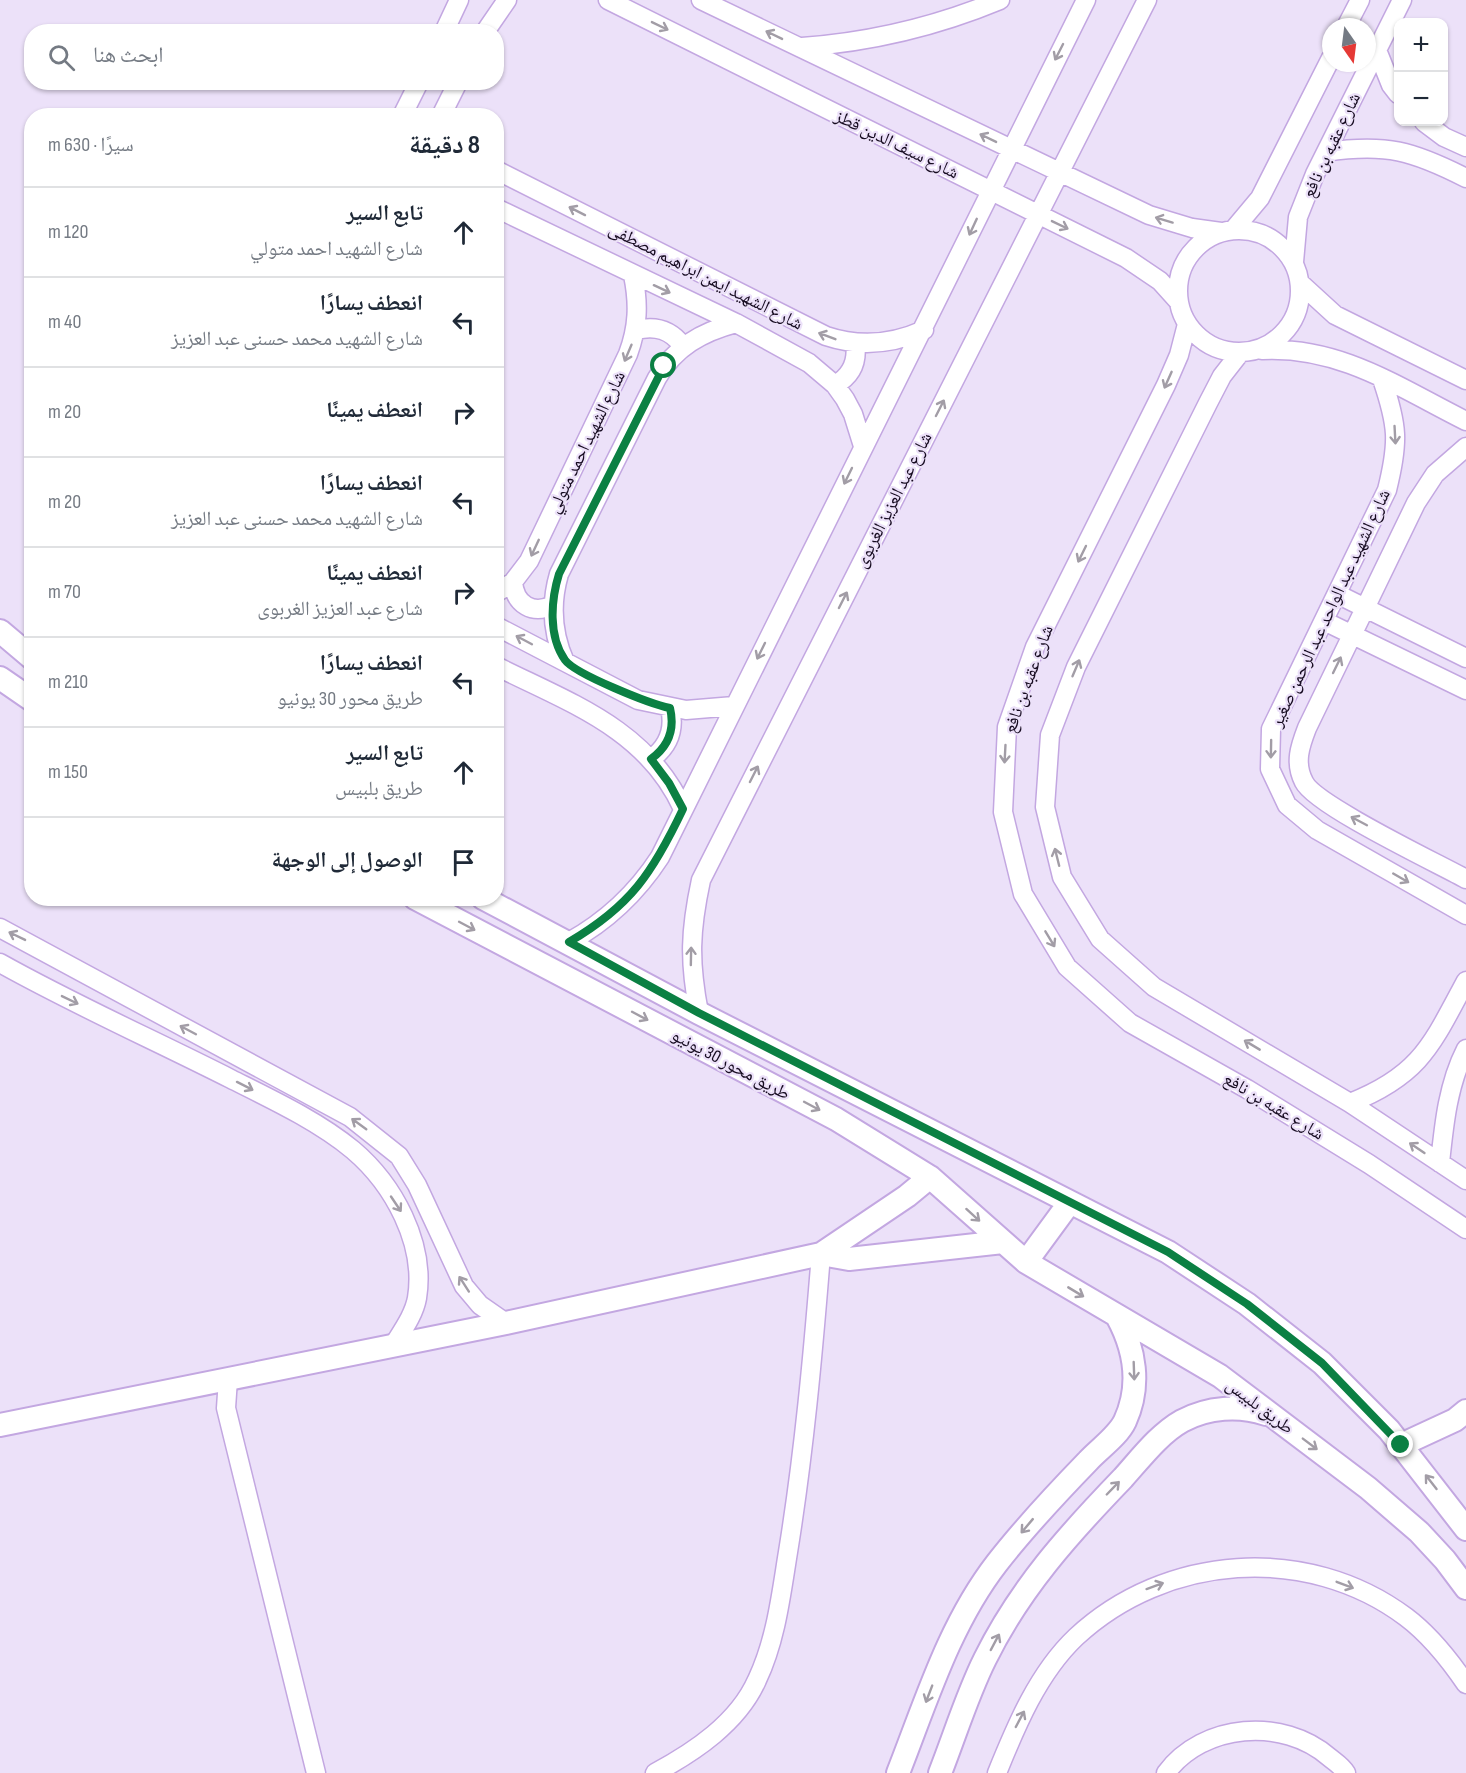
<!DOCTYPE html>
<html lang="ar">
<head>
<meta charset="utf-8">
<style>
	:root { --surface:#fff; --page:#f6f6f7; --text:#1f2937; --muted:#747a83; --line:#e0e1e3 }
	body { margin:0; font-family:"Sofia Sans Condensed","Noto Naskh Arabic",sans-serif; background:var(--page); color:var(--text); direction:rtl }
	.controls { position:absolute; right:18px; top:18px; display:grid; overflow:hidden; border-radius:12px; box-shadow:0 2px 4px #0004 }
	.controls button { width:54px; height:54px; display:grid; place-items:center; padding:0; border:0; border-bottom:2px solid var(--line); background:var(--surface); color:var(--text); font:30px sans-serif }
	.compass { position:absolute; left:1322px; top:18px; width:54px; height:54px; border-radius:50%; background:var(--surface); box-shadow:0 2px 4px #0004; rotate:166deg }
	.stop { position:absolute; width:18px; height:18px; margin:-14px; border:4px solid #0b8043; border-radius:50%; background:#fff }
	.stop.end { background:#0b8043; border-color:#fff; box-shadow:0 2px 6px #0008 }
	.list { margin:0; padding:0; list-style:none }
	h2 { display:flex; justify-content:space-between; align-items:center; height:78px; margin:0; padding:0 24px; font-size:26px }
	h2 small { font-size:20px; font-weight:400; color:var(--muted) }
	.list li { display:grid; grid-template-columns:39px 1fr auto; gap:18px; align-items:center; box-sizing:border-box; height:90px; padding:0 24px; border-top:2px solid var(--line) }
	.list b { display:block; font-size:22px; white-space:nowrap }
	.list p { margin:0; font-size:20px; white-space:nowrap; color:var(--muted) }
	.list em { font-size:20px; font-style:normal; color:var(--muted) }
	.icon { flex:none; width:33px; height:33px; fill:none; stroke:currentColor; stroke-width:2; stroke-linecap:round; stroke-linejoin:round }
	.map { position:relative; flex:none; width:1466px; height:1773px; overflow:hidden; direction:ltr }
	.search { position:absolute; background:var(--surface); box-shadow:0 2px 4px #0004; left:24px; top:24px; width:480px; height:66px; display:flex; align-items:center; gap:15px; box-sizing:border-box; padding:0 21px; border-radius:24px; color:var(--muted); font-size:22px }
	.panel { position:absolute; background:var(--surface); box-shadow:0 2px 4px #0004; left:24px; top:108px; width:480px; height:798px; border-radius:24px; direction:rtl }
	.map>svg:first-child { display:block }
</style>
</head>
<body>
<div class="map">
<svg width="1466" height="1773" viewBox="0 0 1466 1773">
	<rect width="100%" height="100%" fill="#ece1f9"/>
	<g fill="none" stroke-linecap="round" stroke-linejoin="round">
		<defs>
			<path id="minor" d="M608 0 1126 258 1160 281 1178 301
				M701 0 1149 215 1192 228 1221 232
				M1346 27 1360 0
				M444 32 459 0
				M485 32 507 0
				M802 47C872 42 935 27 1000 0
				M1377 50 1391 85 1398 94
				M402 116 419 82
				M441 116 458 82
				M1424 122 1444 137 1466 147
				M1326 152C1386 143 1413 151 1466 178
				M496 170 826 336C859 347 893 344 924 330
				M496 208 736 323 809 363 835 385 845 399 853 414 863 446
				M1234 229 1260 198 1331 58
				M1178 291a61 61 0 1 1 122 0a61 61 0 1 1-122 0Z
				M1294 262 1298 217 1315 174 1402 0
				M1300 283 1335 315 1466 380
				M1187 324 1179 355 1166 385 1035 647 1007 727 1003 812 1023 894 1067 967 1130 1023 1247 1089 1369 1164 1466 1229
				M636 330C656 325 671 330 683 346
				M1262 350C1340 346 1398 387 1466 421
				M1240 353 1222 376 1208 403 1076 667 1050 735 1045 807 1062 877 1100 939 1154 987 1350 1103 1466 1180
				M1382 379C1398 426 1399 442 1387 490L1271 729 1270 769 1287 805 1317 830 1466 915
				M835 385C851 376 858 362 855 343
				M1466 447 1435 474 1416 503 1307 728C1300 746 1294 763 1304 782 1315 805 1437 863 1466 879
				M513 582C515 605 533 615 553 605
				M496 593 513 582 529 561 628 354C638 327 639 304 633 275
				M1337 594 1466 658
				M1324 621 1466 690
				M496 626 638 700 686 710 734 706
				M565 662C552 633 550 605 559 574L657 378C675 347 702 332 736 323
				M496 666C570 703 647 729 683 809
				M651 759C669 746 675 729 670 708
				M0 928 350 1117 399 1156 417 1185 464 1286 480 1305 506 1323
				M569 942C607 921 636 894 660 857L1086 0
				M0 963C75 1005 154 1040 231 1079 271 1099 318 1121 353 1150 393 1184 426 1243 417 1298 414 1315 402 1331 393 1346
				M699 1013C689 961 690 931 701 880L1147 0
				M1350 1103C1421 1075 1432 1044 1466 981
				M1440 1163C1444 1124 1448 1084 1466 1049
				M228 1379 226 1408 316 1773
				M655 1773C694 1752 738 1723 757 1680 776 1640 781 1595 788 1552 804 1453 813 1354 821 1254
				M997 1773C1016 1726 1038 1673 1076 1637 1165 1554 1307 1543 1406 1617 1430 1635 1449 1659 1466 1684
				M1166 1773C1203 1723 1283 1717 1329 1757 1335 1762 1342 1766 1346 1773"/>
			<path id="tertiary" d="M0 631 32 658
				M0 678 32 700
				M415 898 836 1119 930 1177 1026 1262 1220 1376 1368 1488 1419 1532 1445 1560 1466 1588
				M483 898 699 1013 1168 1252 1247 1304 1322 1363 1389 1430 1466 1529
				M821 1254 907 1196 930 1177
				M1026 1262 1070 1202
				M0 1425 506 1323 821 1254 849 1259 1003 1242
				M1401 1445 1455 1420 1466 1411
				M898 1773C926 1702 949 1625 997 1563 1025 1527 1056 1494 1088 1461 1099 1449 1118 1436 1125 1421 1141 1386 1135 1349 1117 1316
				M940 1773C955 1735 967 1695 985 1659 1020 1588 1069 1534 1123 1478 1141 1458 1159 1434 1182 1421 1208 1407 1239 1405 1266 1414"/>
		</defs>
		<!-- minor casing -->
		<use href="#minor" stroke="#c3a7e1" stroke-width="21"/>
		<!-- tertiary casing -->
		<use href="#tertiary" stroke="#c3a7e1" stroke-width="26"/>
		<!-- minor -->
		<use href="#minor" stroke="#fff" stroke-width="18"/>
		<!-- tertiary -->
		<use href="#tertiary" stroke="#fff" stroke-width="22"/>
	</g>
	<!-- one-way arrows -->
	<defs><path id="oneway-shaft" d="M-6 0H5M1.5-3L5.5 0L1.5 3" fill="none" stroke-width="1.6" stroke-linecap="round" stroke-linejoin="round" transform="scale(1.5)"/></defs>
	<g stroke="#a29da6">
		<use href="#oneway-shaft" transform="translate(660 26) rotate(26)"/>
		<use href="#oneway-shaft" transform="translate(774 35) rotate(-154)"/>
		<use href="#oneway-shaft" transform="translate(1059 52) rotate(117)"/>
		<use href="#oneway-shaft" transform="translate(988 138) rotate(-154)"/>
		<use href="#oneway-shaft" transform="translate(577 211) rotate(-153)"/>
		<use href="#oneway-shaft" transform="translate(1164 220) rotate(-163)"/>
		<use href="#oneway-shaft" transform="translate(1060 225) rotate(26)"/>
		<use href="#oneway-shaft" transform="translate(973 227) rotate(115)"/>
		<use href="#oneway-shaft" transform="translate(662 289) rotate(25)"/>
		<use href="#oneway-shaft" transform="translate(827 336) rotate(-159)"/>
		<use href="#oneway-shaft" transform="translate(628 353) rotate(113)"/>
		<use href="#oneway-shaft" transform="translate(1168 380) rotate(114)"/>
		<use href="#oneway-shaft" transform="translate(940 408) rotate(-63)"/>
		<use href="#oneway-shaft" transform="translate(1395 435) rotate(87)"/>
		<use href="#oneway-shaft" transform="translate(848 476) rotate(116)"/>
		<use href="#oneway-shaft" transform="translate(535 548) rotate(115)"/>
		<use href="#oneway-shaft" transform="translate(1082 554) rotate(116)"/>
		<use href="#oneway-shaft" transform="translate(843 600) rotate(-63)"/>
		<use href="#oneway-shaft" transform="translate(524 640) rotate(-152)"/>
		<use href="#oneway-shaft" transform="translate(761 651) rotate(116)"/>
		<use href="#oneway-shaft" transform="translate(1337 665) rotate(-64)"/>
		<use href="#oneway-shaft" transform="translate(1076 668) rotate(-67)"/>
		<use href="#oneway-shaft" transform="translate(1271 749) rotate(91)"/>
		<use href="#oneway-shaft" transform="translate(1005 754) rotate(93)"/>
		<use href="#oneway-shaft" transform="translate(754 774) rotate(-63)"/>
		<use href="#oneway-shaft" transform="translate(1359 821) rotate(-152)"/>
		<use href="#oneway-shaft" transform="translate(1057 857) rotate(-104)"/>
		<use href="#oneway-shaft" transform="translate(1401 878) rotate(30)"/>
		<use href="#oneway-shaft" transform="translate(467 926) rotate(28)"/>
		<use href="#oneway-shaft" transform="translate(17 936) rotate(-154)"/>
		<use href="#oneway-shaft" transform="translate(1050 939) rotate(59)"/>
		<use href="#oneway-shaft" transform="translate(691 956) rotate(-89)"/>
		<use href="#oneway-shaft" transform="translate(70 1000) rotate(26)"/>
		<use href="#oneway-shaft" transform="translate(640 1016) rotate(28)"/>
		<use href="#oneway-shaft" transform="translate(188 1030) rotate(-152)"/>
		<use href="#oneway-shaft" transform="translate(1252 1045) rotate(-149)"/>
		<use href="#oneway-shaft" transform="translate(245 1086) rotate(27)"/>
		<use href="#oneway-shaft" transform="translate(812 1106) rotate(28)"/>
		<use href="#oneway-shaft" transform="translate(359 1124) rotate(-144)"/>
		<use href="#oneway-shaft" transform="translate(1417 1148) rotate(-146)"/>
		<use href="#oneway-shaft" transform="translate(396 1204) rotate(56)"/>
		<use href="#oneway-shaft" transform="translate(973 1215) rotate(42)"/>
		<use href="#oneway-shaft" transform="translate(464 1284) rotate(-123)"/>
		<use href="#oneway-shaft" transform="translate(1076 1292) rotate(31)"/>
		<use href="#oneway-shaft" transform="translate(1134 1371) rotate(88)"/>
		<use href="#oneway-shaft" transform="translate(1310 1444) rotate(37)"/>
		<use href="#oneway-shaft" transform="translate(1431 1482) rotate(-128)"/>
		<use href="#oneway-shaft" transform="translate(1113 1488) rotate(-46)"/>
		<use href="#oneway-shaft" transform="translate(1027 1526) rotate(130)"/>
		<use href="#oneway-shaft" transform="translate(1345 1585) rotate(21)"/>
		<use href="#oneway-shaft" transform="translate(1155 1586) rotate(-20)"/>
		<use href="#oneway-shaft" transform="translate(995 1642) rotate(-62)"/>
		<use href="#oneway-shaft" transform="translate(929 1694) rotate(111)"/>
		<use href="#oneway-shaft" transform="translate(1020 1719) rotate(-62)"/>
	</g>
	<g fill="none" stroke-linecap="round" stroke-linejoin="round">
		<!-- route -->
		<path stroke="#0b8043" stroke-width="8" d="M664 366 559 574C551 600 548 636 565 660 575 674 650 704 670 708 675 729 669 746 651 759L669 783 683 809C653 872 631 906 569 942L699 1013 1168 1252 1247 1304 1322 1363 1401 1445"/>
	</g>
	<g text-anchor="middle" stroke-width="4.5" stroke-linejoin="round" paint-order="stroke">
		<!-- street labels -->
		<g font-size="18" fill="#160b20" stroke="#ece1f9">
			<text transform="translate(897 144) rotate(26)" y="6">شارع سيف الدين قطز</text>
			<text transform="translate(1331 145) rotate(-65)" y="6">شارع عقبه بن نافع</text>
			<text transform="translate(706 276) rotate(27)" y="6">شارع الشهيد ايمن ابراهيم مصطفى</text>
			<text transform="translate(586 442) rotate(-64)" y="6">شارع الشهيد احمد متولي</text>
			<text transform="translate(893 500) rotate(-63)" y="6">شارع عبد العزيز الغربوى</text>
			<text transform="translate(1330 608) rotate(-65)" y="6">شارع الشهيد عبد الواحد عبد الرحمن صغير</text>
			<text transform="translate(1028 679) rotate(-70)" y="6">شارع عقبه بن نافع</text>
			<text transform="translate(731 1064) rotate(28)" y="6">طريق محور 30 يونيو</text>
			<text transform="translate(1274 1106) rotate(31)" y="6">شارع عقبه بن نافع</text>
			<text transform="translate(1260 1406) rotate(37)" y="6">طريق بلبيس</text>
		</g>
	</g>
</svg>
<div class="controls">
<button>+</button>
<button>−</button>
</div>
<svg class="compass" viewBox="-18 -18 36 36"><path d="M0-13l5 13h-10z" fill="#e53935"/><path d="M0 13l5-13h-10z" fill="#747a83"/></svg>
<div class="stop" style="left:664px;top:366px"></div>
<div class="stop end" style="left:1401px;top:1445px"></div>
<div class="search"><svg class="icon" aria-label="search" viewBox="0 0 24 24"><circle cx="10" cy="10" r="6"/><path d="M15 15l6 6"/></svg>ابحث هنا</div>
<section class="panel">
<h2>8 دقيقة<small>سيرًا · 630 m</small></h2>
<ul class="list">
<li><svg class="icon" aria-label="ahead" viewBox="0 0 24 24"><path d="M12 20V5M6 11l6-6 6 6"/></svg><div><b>تابع السير</b><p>شارع الشهيد احمد متولي</p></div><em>120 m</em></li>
<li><svg class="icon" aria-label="left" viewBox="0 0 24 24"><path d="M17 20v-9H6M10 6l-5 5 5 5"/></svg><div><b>انعطف يسارًا</b><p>شارع الشهيد محمد حسنى عبد العزيز</p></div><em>40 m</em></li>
<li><svg class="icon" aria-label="right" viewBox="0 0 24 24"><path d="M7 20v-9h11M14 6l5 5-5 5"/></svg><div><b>انعطف يمينًا</b></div><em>20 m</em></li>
<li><svg class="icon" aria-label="left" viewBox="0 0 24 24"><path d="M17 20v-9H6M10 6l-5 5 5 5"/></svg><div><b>انعطف يسارًا</b><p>شارع الشهيد محمد حسنى عبد العزيز</p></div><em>20 m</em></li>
<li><svg class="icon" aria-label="right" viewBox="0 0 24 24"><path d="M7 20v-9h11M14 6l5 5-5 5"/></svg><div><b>انعطف يمينًا</b><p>شارع عبد العزيز الغربوى</p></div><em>70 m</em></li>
<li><svg class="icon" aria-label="left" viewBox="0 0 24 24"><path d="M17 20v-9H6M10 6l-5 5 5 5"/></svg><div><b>انعطف يسارًا</b><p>طريق محور 30 يونيو</p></div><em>210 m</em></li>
<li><svg class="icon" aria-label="ahead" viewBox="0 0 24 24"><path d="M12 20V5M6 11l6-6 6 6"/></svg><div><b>تابع السير</b><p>طريق بلبيس</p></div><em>150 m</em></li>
<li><svg class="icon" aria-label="arrive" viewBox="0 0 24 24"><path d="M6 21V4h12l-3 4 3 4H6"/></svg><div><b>الوصول إلى الوجهة</b></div></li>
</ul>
</section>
</div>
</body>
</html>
